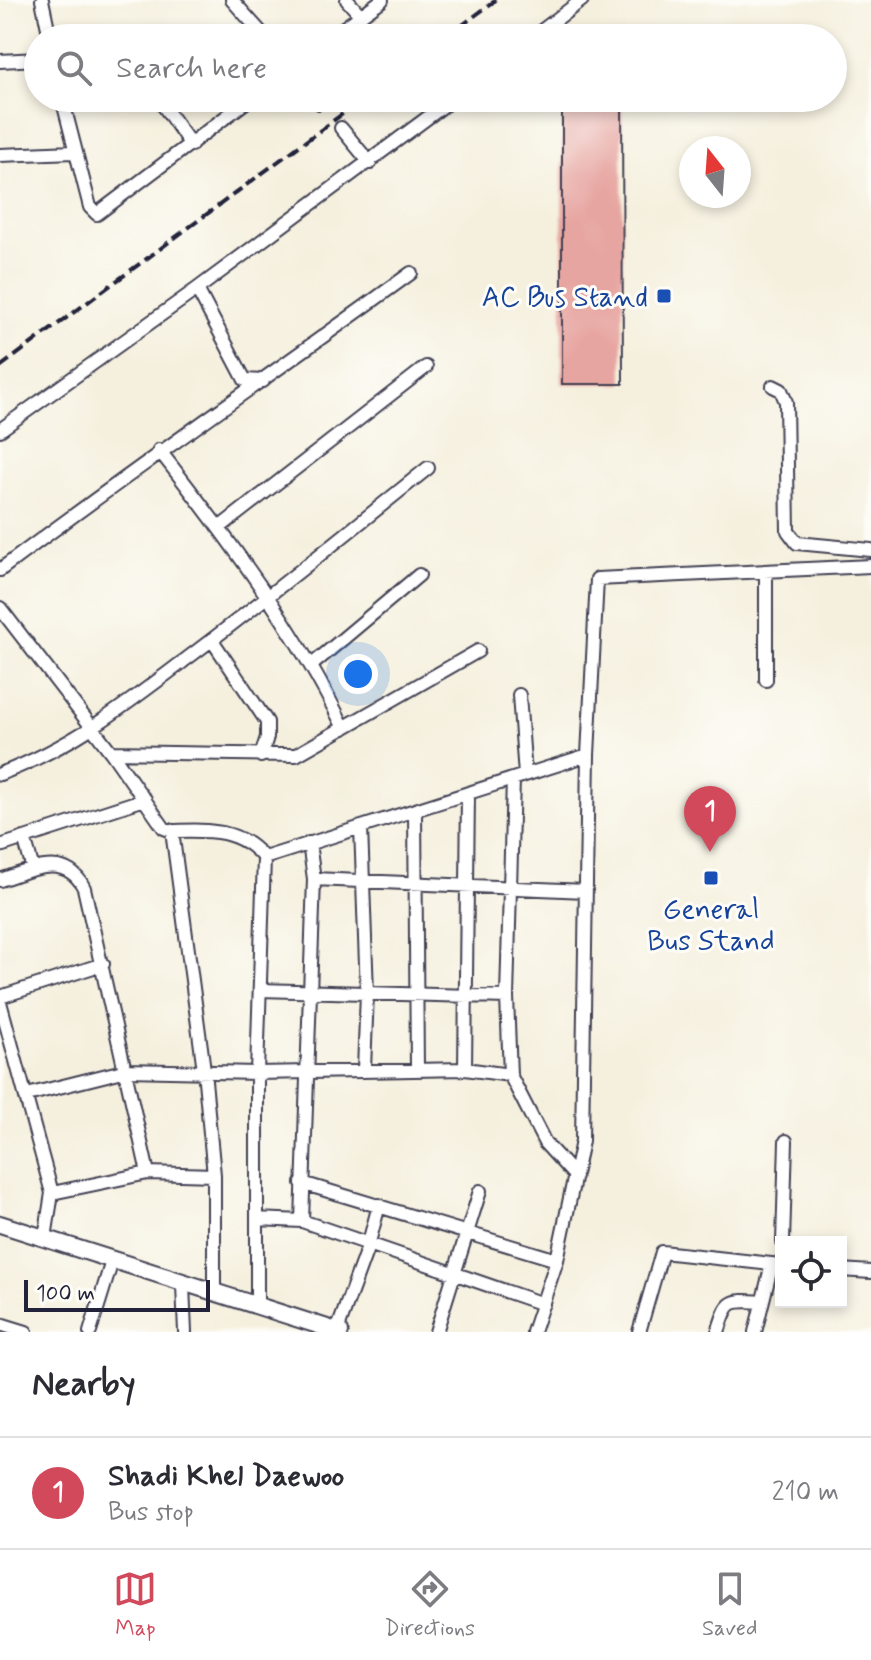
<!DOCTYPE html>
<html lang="en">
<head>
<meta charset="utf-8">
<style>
	:root { --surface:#fff; --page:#f2f2f3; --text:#2b2b33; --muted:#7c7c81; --line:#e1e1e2; --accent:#d1495b }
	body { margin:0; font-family:Mynerve,sans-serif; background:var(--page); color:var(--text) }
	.controls { position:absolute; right:24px; bottom:24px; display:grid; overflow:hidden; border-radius:0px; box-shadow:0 4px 12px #0003 }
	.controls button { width:72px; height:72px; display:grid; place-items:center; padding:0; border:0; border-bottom:2px solid var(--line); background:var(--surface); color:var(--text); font:40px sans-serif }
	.compass { position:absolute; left:679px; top:136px; width:72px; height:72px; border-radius:50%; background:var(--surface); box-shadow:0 4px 12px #0003; rotate:343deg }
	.scale { position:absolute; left:24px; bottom:20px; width:186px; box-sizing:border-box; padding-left:8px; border:4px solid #22223b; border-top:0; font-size:22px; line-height:28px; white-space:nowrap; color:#22223b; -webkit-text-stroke:6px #fdfcf7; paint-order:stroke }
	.you { position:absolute; left:358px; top:674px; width:28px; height:28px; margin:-20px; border:6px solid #fff; border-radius:50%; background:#1a73e8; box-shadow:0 0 0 12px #1a73e833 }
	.badge { display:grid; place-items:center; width:52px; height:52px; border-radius:50%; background:var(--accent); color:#fff; font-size:26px; font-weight:700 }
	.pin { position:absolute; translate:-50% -66px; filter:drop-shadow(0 2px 4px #0008) }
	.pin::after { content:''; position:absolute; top:42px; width:28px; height:24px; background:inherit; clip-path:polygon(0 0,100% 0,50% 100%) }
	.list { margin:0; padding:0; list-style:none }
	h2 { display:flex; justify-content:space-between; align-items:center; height:104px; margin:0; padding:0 32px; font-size:34px }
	h2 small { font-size:26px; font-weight:400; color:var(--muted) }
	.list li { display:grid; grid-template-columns:52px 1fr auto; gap:24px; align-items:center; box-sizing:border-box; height:112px; padding:0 32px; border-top:2px solid var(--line) }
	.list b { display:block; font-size:30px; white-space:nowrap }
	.list p { margin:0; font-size:26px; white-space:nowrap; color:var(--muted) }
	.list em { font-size:26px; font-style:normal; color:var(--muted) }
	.icon { flex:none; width:44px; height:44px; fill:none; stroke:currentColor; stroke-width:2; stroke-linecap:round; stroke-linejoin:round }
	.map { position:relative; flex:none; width:871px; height:1332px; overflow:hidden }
	.search { position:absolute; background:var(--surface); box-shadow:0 4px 12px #0003; left:24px; right:24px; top:24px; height:88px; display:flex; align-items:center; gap:20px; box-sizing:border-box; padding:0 28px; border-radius:44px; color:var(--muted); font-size:30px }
	.sheet { height:216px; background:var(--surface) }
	nav { display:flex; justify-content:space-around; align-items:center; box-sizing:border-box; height:112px; border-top:2px solid var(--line); background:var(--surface); font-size:22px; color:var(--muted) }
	nav a { display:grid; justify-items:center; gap:4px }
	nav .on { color:var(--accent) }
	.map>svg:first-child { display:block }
</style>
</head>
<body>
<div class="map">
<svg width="871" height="1332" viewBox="0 0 871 1332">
	<rect width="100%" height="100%" fill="#fdfcf7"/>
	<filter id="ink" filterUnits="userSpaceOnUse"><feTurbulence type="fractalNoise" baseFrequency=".0125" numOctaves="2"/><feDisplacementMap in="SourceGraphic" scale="16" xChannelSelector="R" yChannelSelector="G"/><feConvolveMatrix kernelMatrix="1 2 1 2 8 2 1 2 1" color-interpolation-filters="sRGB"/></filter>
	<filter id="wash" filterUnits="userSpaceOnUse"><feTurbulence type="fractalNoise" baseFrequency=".006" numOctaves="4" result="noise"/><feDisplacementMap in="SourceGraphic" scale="32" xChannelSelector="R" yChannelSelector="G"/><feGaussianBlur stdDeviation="1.8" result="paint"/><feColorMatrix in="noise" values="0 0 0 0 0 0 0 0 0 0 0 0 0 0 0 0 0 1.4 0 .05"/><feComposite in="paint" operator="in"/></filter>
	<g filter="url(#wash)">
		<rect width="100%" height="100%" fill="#f5f0de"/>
		<g id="blocks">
			<!-- building -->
			<path fill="#e7a5a1" d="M562 98H622L623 384H562Z"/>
		</g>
	</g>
	<g filter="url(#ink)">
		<use href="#blocks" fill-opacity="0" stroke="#424153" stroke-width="2"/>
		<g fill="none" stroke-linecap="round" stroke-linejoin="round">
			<defs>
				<path id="minor" d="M42 0 50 38
					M232 0 266 38
					M347 0 361 16
					M330 38 382 0
					M532 38 582 0
					M0 61 38 59
					M62 98 90 207 97 214 251 98
					M158 98 191 145
					M316 98 319 103
					M341 128 370 163
					M0 155 74 152
					M197 289 245 380 263 381
					M773 386 781 390 786 402 788 531 797 543 871 550
					M0 430 197 289 454 98
					M159 450C228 538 295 628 344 728
					M219 528 426 367
					M0 570C135 468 274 373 411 273
					M766 573V680
					M0 608 111 752 296 755 478 651
					M212 640 267 722V737L261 756
					M313 664 419 575
					M519 695 525 775
					M111 752 164 828 172 831C208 830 239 828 264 858L257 1073V1307
					M0 774C70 748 126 705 185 660 268 598 348 532 428 468
					M513 779 507 997 510 1075 545 1143 575 1176
					M415 810 417 1070
					M361 827 367 993 364 1069
					M24 838 33 869
					M0 846 145 799
					M264 858 588 755
					M314 879 586 891
					M0 880C31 870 66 852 84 888L148 1173 52 1193
					M260 990 507 997
					M0 997 103 964
					M0 1002 52 1193 45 1238
					M465 1069 468 793
					M27 1095 127 1070 257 1073 465 1069 510 1075
					M148 1173 214 1175 204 1070 172 831
					M214 1175V1294
					M302 1183 557 1260
					M257 1219 302 1221 543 1304
					M302 1221 314 879 309 843
					M783 1242 786 1141
					M841 1270 871 1272
					M183 1285 185 1332
					M0 1324 26 1332
					M337 1331 368 1246 379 1205
					M90 1332 112 1261
					M436 1332 480 1191
					M533 1332 557 1260 582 1141 588 755 597 579 871 566
					M639 1332 662 1252 781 1265
					M718 1332C728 1301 728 1299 761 1302
					M755 1332 772 1264"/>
				<path id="major" d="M0 1224 340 1332"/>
			</defs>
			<!-- minor casing -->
			<use href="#minor" stroke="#424153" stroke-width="16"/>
			<!-- major casing -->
			<use href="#major" stroke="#424153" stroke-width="20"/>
			<!-- minor -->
			<use href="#minor" stroke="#fff" stroke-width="12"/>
			<!-- major -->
			<use href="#major" stroke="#fff" stroke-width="16"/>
			<!-- rail -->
			<path stroke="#22223b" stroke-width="4" stroke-dasharray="12 6" stroke-linecap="butt" d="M445 38 496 0
				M0 367 364 98"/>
		</g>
	</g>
	<!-- markers -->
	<g fill="#1a4fb4" stroke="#fdfcf7" stroke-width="3">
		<rect x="656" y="288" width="16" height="16" rx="4"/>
		<rect x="703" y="870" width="16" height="16" rx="4"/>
	</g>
	<g text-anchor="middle" stroke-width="6" stroke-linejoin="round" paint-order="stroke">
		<!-- transit labels -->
		<g font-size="28" fill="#164399" stroke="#fdfcf7" text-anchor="end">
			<text x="648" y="306">AC Bus Stand</text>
			<text x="711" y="918" text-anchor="middle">General<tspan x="711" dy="32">Bus Stand</tspan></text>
		</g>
	</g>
</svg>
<div class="controls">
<button><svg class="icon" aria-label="locate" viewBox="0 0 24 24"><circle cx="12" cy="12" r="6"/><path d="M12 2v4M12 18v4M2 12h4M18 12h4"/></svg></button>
</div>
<svg class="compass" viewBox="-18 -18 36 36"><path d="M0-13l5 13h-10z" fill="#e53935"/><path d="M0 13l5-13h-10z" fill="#7c7c81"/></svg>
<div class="scale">100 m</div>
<div class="you"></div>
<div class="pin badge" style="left:710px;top:852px">1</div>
<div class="search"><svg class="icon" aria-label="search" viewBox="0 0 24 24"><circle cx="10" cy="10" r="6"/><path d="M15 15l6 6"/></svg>Search here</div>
</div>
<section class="sheet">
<h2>Nearby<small></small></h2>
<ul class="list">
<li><span class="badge">1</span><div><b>Shadi Khel Daewoo</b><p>Bus stop</p></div><em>210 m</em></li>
</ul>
</section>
<nav>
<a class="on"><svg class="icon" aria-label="map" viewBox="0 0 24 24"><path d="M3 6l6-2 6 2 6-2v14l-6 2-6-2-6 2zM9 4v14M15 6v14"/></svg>Map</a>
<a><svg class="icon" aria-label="directions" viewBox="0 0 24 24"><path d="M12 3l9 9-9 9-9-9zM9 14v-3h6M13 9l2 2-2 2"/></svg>Directions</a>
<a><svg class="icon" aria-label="saved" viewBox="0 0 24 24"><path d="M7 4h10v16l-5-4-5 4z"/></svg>Saved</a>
</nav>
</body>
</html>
